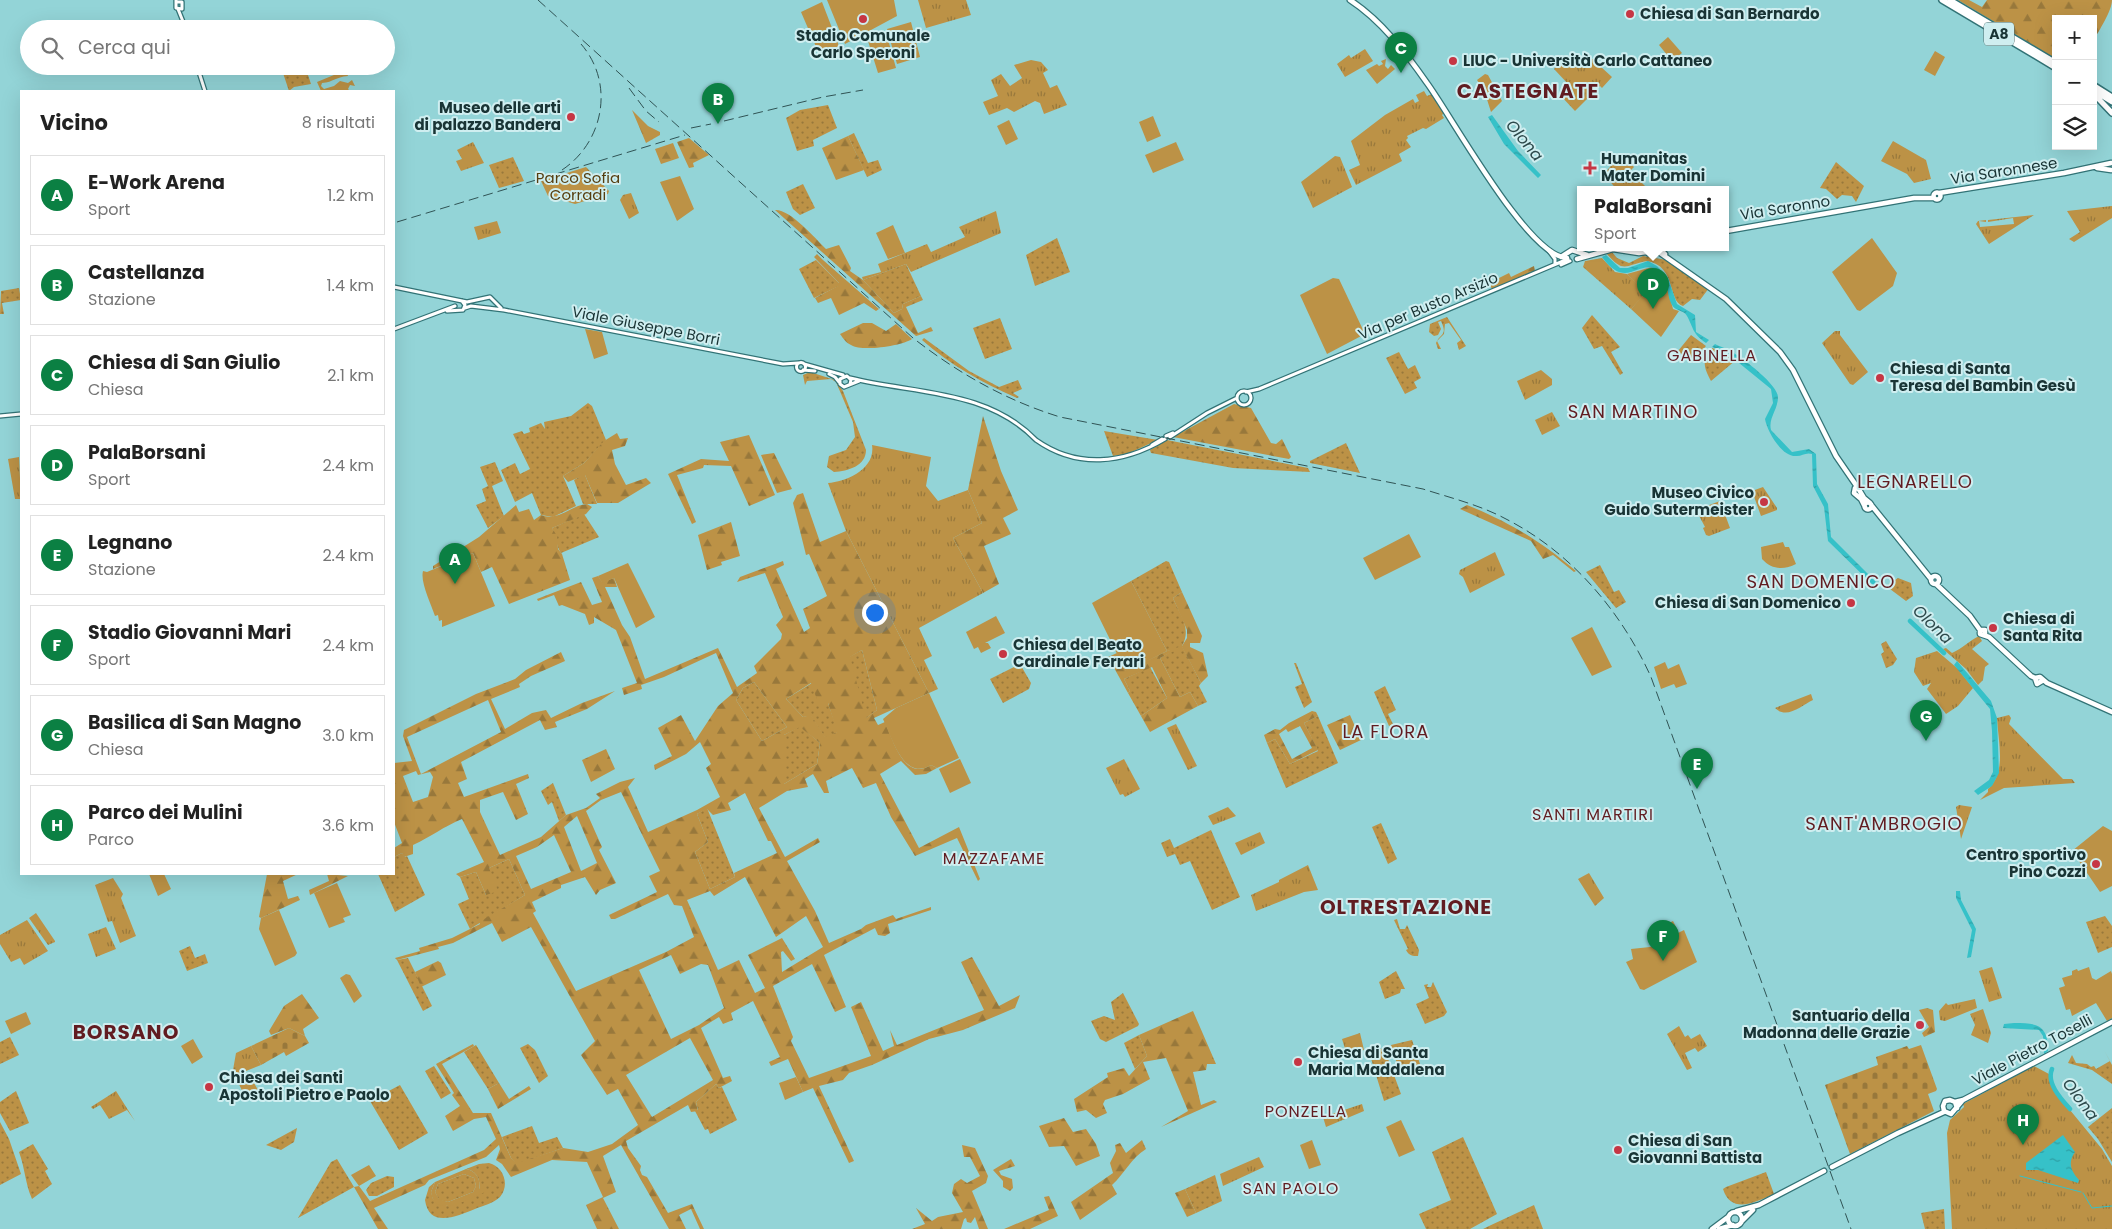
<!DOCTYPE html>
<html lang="it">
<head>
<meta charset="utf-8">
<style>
	:root { --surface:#fff; --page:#f6f6f6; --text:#222; --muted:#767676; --line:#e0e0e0; --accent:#0b8043 }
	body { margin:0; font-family:Poppins,sans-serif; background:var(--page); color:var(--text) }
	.controls { position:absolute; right:15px; top:15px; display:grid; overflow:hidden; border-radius:0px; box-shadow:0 5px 20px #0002 }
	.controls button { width:45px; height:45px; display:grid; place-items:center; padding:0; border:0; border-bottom:1px solid var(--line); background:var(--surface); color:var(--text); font:25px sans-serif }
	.you { position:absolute; left:874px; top:612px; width:18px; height:18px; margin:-12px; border:4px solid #fff; border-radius:50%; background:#1a73e8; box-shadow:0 0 0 8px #1a73e833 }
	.badge { display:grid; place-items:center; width:32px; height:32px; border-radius:50%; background:var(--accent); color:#fff; font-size:16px; font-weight:700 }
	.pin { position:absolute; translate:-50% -41px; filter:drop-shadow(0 1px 2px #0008) }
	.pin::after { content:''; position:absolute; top:26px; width:18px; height:15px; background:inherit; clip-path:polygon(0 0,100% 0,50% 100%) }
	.popup { position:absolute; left:1577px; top:186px; width:152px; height:65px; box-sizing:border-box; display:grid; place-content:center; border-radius:0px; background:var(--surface); filter:drop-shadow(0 1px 4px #0005); font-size:16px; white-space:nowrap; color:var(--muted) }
	.popup b { font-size:19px; color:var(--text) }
	.popup::after { content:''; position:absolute; left:50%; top:100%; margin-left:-10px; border:10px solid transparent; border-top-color:var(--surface) }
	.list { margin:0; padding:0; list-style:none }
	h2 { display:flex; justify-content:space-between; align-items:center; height:65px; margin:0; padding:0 20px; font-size:21px }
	h2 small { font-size:16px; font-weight:400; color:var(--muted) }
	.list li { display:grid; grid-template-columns:32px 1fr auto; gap:15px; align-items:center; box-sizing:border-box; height:80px; margin:0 10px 10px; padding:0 10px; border:1px solid var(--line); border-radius:0px }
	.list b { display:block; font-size:19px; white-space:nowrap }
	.list p { margin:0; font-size:16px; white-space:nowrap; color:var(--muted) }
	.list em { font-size:16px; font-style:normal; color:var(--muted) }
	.icon { flex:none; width:28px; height:28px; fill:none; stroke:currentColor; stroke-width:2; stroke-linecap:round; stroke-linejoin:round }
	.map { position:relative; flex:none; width:2112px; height:1229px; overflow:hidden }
	.search { position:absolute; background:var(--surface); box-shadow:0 5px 20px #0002; left:20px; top:20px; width:375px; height:55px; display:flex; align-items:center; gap:12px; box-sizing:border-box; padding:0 18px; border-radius:28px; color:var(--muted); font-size:19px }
	.panel { position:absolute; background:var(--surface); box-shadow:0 5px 20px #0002; left:20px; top:90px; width:375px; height:785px; border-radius:0px }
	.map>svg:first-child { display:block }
</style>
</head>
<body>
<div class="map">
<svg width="2112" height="1229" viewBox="0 0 2112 1229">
	<defs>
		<pattern id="grass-dots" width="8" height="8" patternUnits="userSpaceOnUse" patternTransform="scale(1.25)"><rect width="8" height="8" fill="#bc9246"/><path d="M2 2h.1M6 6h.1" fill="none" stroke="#98783b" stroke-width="1.8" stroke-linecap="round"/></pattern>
		<pattern id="forest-firs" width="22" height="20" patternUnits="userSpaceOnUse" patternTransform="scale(1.25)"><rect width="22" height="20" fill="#bc9246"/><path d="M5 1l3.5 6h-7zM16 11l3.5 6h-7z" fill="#98783b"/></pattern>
		<pattern id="cemetery-stones" width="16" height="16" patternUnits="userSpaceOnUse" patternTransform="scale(1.25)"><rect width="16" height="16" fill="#bc9246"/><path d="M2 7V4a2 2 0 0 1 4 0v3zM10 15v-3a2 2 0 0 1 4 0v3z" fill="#98783b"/></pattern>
		<pattern id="park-tufts" width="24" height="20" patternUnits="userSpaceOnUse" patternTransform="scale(1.25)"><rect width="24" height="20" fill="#bc9246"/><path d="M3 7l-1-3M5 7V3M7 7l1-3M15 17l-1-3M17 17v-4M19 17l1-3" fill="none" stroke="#98783b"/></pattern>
		<pattern id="water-ripples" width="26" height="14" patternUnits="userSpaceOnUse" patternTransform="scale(1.25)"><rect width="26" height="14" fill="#36c1c8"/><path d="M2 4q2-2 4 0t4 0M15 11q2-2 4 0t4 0" fill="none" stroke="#2d9ea3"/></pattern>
	</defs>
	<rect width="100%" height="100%" fill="#93d4d7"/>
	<!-- grass -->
	<path fill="url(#grass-dots)" d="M290 66H305L311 84 294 87 289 91 282 70Z
		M828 105 837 128 813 140 814 146 797 151 786 118 800 110Z
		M854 133 868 163 878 160 882 170 867 177 848 136Z
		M513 157 524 181 499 188 489 165Z
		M1836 162 1864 186 1856 202 1852 196 1842 195 1837 199 1826 189 1820 188Z
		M803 184 815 208 800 215 793 209 786 192Z
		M1057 238 1070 272 1035 286 1026 255Z
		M1612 252 1617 258 1629 263 1643 256 1667 260 1709 288 1700 300 1692 299 1683 306C1667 301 1677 266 1647 261 1625 265 1624 274 1607 254Z
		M816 260 839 283V286L814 298 799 269Z
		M906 264 921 296 903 304 902 309 894 313 863 280Z
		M19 288 21 300 2 303 4 314H0L1 291Z
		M1592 315 1620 347 1611 352 1623 373 1620 375 1602 346 1594 349 1582 328Z
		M1447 317 1466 346 1459 350 1457 343 1461 340 1449 323 1445 324 1444 334 1437 341 1441 349H1438L1436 343C1440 333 1448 336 1441 321L1438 322 1441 329 1438 335 1434 336 1429 332 1430 324Z
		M1000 318 1012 349 985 359 973 328Z
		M1691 335 1706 346 1691 363 1678 351Z
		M924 338 969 371 999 387 1018 380 1022 389 1013 393 1019 397 1017 398C983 383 950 365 922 340Z
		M1712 348 1725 352 1736 360 1711 381C1704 368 1701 360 1712 348Z
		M1399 352 1408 369 1415 365 1421 378 1414 382 1417 388 1405 394 1386 358Z
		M810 372 835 380 843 391 866 450C866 466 848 471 834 472L827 467 829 456 846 450 855 437 853 422 836 382 831 379 807 381 805 385 803 375Z
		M588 403 592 406 606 440 584 463 563 476 576 506 553 517 541 515 532 493 515 502 501 470 515 463 520 474 530 469 513 434 522 431 524 434 530 432 529 428 541 423 545 429 544 422 571 416Z
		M1104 431 1158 440 1127 454 1113 456Z
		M1167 440 1308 468 1310 472 1233 468 1151 453 1150 450Z
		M1346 443 1360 473 1310 463V461Z
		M495 462 503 481 492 486 504 516 488 528 476 505 486 501 482 489 488 486 480 467Z
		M584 474 585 475 597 504H583L574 480Z
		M584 514 599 537 561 553C556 546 556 536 552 528Z
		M1166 561 1169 562 1182 592 1173 598C1180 615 1192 628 1182 646L1201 683 1199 686 1207 702 1198 706 1190 692 1180 697 1160 658 1174 650 1167 651 1131 581Z
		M1600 565 1614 592 1619 590 1626 602 1616 608 1586 572Z
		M1898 578 1911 583 1913 596 1906 601 1886 586Z
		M1886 641 1897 659 1893 665 1886 668 1881 654 1884 652 1881 644Z
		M862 650 877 710 865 719 849 657Z
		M1294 663H1296L1312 702 1304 708 1295 687 1302 684Z
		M1020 664 1031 683 1029 689 1003 703 990 679Z
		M1150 667 1167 698 1141 716 1128 693 1130 691 1124 679Z
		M754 682 787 727 762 741 736 700 743 688Z
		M812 683 828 703 838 732 825 738 811 716 803 717 786 699Z
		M1385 686 1396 710 1388 714 1393 724 1389 726 1374 692Z
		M1318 716 1338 763 1286 788 1267 743 1275 739 1290 764 1318 751 1304 723Z
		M800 726 820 743 817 764 784 784V735Z
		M553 783 566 815 559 821 552 802 548 805 541 791Z
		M707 808 735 877 710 889 695 852 708 842 697 814Z
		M1381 823 1397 859 1388 864 1372 827Z
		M1211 830 1240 897 1212 910 1190 861 1180 865 1175 854 1167 857 1161 843 1170 839 1174 848Z
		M402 853 405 857 407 856 425 895 395 912 378 874H394V857Z
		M509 859 525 895 470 929 458 904 469 899 460 877 476 872 486 895 489 868Z
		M2105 916 2112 926V947L2098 953 2086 922Z
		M1397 919 1400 929H1405L1407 925 1419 950 1418 956C1413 956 1409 956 1406 950L1408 949 1394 920Z
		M190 946 195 958 205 954 208 963 187 971 179 951Z
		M408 958 432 1006 423 1011 397 960Z
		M1396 971 1405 989H1401L1400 993 1385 999 1379 982Z
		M1433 982 1447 1012 1444 1016 1425 1024 1416 1004 1429 998 1424 985 1428 984 1427 987H1431Z
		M1123 993 1139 1024 1138 1026 1106 1042 1100 1039 1091 1021 1104 1016 1115 1020 1111 1002Z
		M1139 1035 1147 1056 1135 1069 1124 1043Z
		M10 1037 19 1055 0 1064V1042Z
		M1412 1040 1421 1067 1400 1073 1391 1045Z
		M528 1044 535 1050 548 1076 539 1083 520 1048Z
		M476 1045 499 1083 488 1089 464 1052Z
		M1384 1048 1401 1094 1384 1101 1369 1052Z
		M2104 1050 2112 1065V1084L2092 1070 2068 1063 2072 1055 2076 1063 2087 1064 2091 1067 2094 1066 2096 1069 2110 1061Z
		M434 1066 451 1093 441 1099 425 1071Z
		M716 1084 719 1088 722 1087 737 1120 710 1134 708 1129 705 1130 695 1111 698 1110 696 1102Z
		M400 1085 428 1133 399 1150 370 1101Z
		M16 1091 29 1123 10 1131 0 1113V1102Z
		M2112 1108V1162L2098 1139 2088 1127Z
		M0 1122 9 1139 21 1174 0 1185Z
		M532 1126 539 1143 557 1137 563 1148 517 1164 511 1158 502 1137Z
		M297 1128 294 1142 281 1150 266 1145Z
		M1463 1137 1497 1214 1470 1229H1426L1419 1214 1451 1200 1432 1152Z
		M33 1144 48 1169 45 1171 52 1184 32 1199C25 1183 25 1168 19 1152Z
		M337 1159 354 1187 298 1218 331 1162Z
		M489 1163C504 1167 510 1185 500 1197 494 1203 482 1206 475 1209 457 1216 429 1229 425 1200L429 1187 435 1182 431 1192 433 1199 446 1206 479 1190C481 1180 477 1171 466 1169L479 1164Z
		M1766 1172 1774 1194C1756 1202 1731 1215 1723 1189L1726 1187Z
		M464 1174 474 1178 476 1186 473 1192 448 1202 439 1200 435 1192 438 1184Z
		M1215 1175 1222 1201 1196 1213 1185 1189Z
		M387 1176 394 1177V1187L377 1196H369L366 1190 371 1183Z
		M1534 1205 1543 1229H1483L1489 1226Z
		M1944 1209 1945 1229H1925L1921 1213Z"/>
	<!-- forest -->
	<path fill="url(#forest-firs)" fill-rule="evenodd" d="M1958 0H1969L1982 7 1987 0H2112C2112 11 2099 30 2093 42V19H2056V59Z
		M632 110 648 126 660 132V135L646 143Z
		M848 136 864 170 836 180 822 148Z
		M689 138 709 155 693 163 694 167 689 168 677 142Z
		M673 143 679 158 661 164 655 149Z
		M775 210C790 209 815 238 826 249L839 245 851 268 850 271 863 280 894 313 902 309 903 304 921 296 923 300 906 307 918 333 931 327 933 331 916 336Z
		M817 254 823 260 879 309 876 311 864 303 839 315 831 298 818 303 815 298 838 286 839 283 814 257Z
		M1534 266 1535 271 1492 289 1489 283 1509 273 1511 277Z
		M863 323H872L886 331 896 324 912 339C902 346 862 352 851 345 846 343 843 338 840 334Z
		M1234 404 1251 408 1271 443 1276 444 1282 439 1291 457 1289 459 1173 437Z
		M983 416 1001 471 1018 510 1003 518 1011 534 984 546 999 584 983 593 953 538 982 523 968 490Z
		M617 433 620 439 628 438 625 446 612 450 615 464 626 485 646 478 651 483 618 503H597L585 475 568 482 563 476 584 463 604 441Z
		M749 435 775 495 749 506 731 466 704 465 703 468 677 475 696 522 692 524 668 474 701 459 729 461 720 442Z
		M774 453 792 489 777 493 761 455Z
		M803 493 820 542 846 531 929 693 874 718 878 725 885 722C893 740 904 782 931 765L937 768 926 774 915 775 901 761 880 774 919 848 959 827 980 879 978 881 957 838 915 856 891 817 876 783 863 788 852 768 826 781 829 793H824L813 774 805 779 808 787 787 791 759 808 785 857 818 838 820 842 787 861 815 911 829 943 861 929 866 925 893 915 896 919 931 907V910L888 924 890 933 885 936 878 935 875 928 824 955 846 1007 835 1012 812 964 773 986 793 1037 791 1041 809 1078 871 1056 851 1007 861 1002 883 1051 894 1046 890 1030 897 1045 984 1010 961 962 972 957 999 1006 1020 995 1015 1008 963 1030 929 1039 872 1065 849 1073 843 1080 819 1086 854 1161 849 1163 813 1088 803 1092 788 1059 771 1066 769 1062 780 1057 753 1001 731 1013 733 1020 723 1024 719 1017 701 1028 723 1078 730 1076 732 1081 719 1088 716 1084 696 1102 698 1111 691 1112 688 1105 626 1141 628 1148 641 1166 640 1170 642 1175 647 1177 668 1213 692 1204 704 1229H700L691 1209 679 1215 686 1229H669L621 1145 603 1156 616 1192 603 1198 619 1229H597L586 1205 603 1197 587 1162 552 1160 511 1177 502 1164 496 1160 500 1149 499 1145 486 1157 429 1180 425 1185 374 1208 388 1229H378L354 1187 359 1186 370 1201 484 1150 496 1139 486 1117 474 1119 453 1131 445 1116 460 1106 452 1095 454 1093 436 1064 473 1044 474 1046 442 1064 473 1113H491L511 1158 517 1163 563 1148 588 1152 612 1144 638 1125 618 1089 607 1095 581 1055 595 1041 531 927 502 942 492 923 453 943 438 947 439 949 397 960 395 958 420 951 419 948 452 938 480 924 479 922 525 895 509 859 489 868 498 891 486 895 476 872 460 877 456 874 484 862 462 819C443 827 432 836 413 845V854L404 857 402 853 394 857V848L402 843 394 822V763L412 761 403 736 404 730 476 694 515 679 526 670 561 652 565 661 531 676 519 684 520 687 491 699 505 729 532 713 546 710 551 718 582 703 615 691 587 709 555 722 557 727 545 730 540 720 461 762 467 779 458 783 464 797 528 774 529 778 516 784 528 814 516 820 503 792 480 800V812L500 855 541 837 566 815 586 808 600 798 596 794 620 782 635 778 628 787 648 832 697 810 720 797 706 768 711 764 700 742 686 754 655 770 654 765 672 756 658 728 681 715 695 741 718 706 733 693 716 653 664 677 641 685 642 689 624 695 622 688 637 683 616 630 594 617V623L589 625 585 614 562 605 559 606 554 595 538 601 537 599 581 582 592 605 602 602 592 578 598 576 602 582 614 578 617 587H605L622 625 630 637 645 679 718 648 737 687 757 673 754 666 781 639 782 634 776 625 783 617 765 573 737 582 740 577 783 561 784 565 776 569 804 632 810 628 803 609 827 596 809 554 806 555 793 503 797 495ZM862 650 877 710 866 718 850 657ZM754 682 787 727 762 741 736 700 743 688ZM811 683 819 705 828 703 837 732 825 737 811 715 803 717 786 699ZM488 700 501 732 421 774 407 737ZM800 727 820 743 817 764 784 784V735ZM416 771 418 775 430 772 433 777 428 797 413 802 403 776ZM621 792 660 871 649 876 657 892 609 915 611 919H615L668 894 674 905 682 906 694 937 666 952 576 991 533 913 536 911 532 902 561 888V885L585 877 596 895 600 890 616 883 599 850 602 847 586 811 601 800ZM745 793 768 841H771L777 853 734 873 735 877 710 889 695 852 708 842 697 814 707 809 713 815 731 810 728 803ZM577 816 597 863 581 871 564 827ZM554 835 571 872 531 889 516 856 537 847ZM745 877 776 937 806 916 823 947 782 972 781 952 783 951 791 961 795 959 782 938 748 955 765 988 755 993 739 960 718 970 687 900 710 891 714 896ZM671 955 680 974 701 964 708 965 724 1008 699 1025 671 1039 639 970ZM690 1038 713 1080 652 1117 626 1075Z
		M587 504 592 507 586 514 552 528 557 536 558 549 562 554 570 580 509 604 492 567 481 572 473 553 433 569V566L479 537 516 505 519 512 529 509 534 520 541 515C558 522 571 505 587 504Z
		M1467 505C1511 523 1539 540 1576 571L1574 572 1553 555 1543 559 1531 541 1460 509Z
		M731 522 740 556 721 562 722 565 707 570 698 535Z
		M1182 592 1202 636 1200 643H1190V647L1203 653 1208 676 1201 683 1182 647 1160 658 1180 697 1190 692 1198 706 1150 732 1141 716 1167 698 1152 667 1124 679 1130 691 1128 693 1108 657 1117 653 1126 671 1167 651 1182 646 1187 638V630L1173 598Z
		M1312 711 1316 712 1318 716 1304 723 1318 750 1290 764 1275 739 1267 743 1264 735 1275 729 1280 730 1289 723ZM1300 726 1312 748 1292 759 1279 734 1286 729 1288 732Z
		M1350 715 1361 740 1340 750 1327 725Z
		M606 749 615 769 591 782 582 760Z
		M267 874H298L283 881 288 899 298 896 300 900 261 918 259 917Z
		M327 874 348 876 310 895 309 890 329 881Z
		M438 961 441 963 446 975 421 987 415 972Z
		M302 994 319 1018 303 1029 305 1036 289 1028 271 1035 269 1031 284 1006Z
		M1927 1008 1933 1010 1935 1032 1924 1037 1922 1033 1929 1027 1919 1010Z
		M1193 1011 1216 1064H1207L1206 1070 1193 1072 1201 1105 1214 1100 1217 1102 1161 1127 1188 1111 1166 1058 1143 1062 1150 1079 1123 1094 1105 1100 1103 1104 1107 1113 1096 1118 1086 1110 1077 1112 1074 1099 1108 1077 1107 1073 1124 1068 1129 1076 1147 1056 1139 1035Z
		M249 1074 258 1090 246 1099 236 1078Z
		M499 1083 509 1099 529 1086 531 1089 498 1109 488 1089Z
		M1064 1118 1073 1132 1086 1129 1096 1144 1100 1156 1076 1166 1064 1146 1049 1147 1039 1126Z
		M1142 1140 1146 1149C1131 1158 1125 1173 1112 1185L1117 1194 1080 1220 1071 1202 1113 1173 1110 1163 1116 1151 1115 1145 1120 1143 1126 1153Z
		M962 1145 975 1148 988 1176 986 1183 972 1191 988 1229H1004L1049 1210 1044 1197 1049 1196 1058 1216 1030 1229H979L975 1217 971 1223 967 1222 966 1218 964 1219 961 1229H912L925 1224 916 1208 932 1221 938 1217 963 1212 952 1193 954 1184 961 1179 967 1183 980 1176 970 1157H964Z
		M1011 1159 1015 1166 999 1171 1001 1175 1012 1179 1013 1188 1010 1191 1003 1187V1181L993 1170Z
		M1185 1189 1196 1213 1187 1217 1175 1193Z"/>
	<!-- cemetery -->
	<path fill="url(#cemetery-stones)" d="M289 1028 305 1036 309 1043 286 1056 284 1052 261 1065 251 1046Z
		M1921 1045 1937 1089 1936 1091 1928 1094 1934 1111 1850 1154 1825 1085 1878 1065 1876 1057 1907 1046 1909 1049Z"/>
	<!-- park -->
	<path fill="url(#park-tufts)" d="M918 0H966L971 15 926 28Z
		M1365 49 1373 61 1345 77 1337 64 1349 55 1351 58Z
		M1588 55 1612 77 1602 88 1600 86 1575 111 1560 95 1569 85 1554 69 1565 56 1576 67Z
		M1031 60 1041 62 1048 70 1043 73 1050 88 1057 85 1067 105 1044 114 1040 103 1035 101 1014 112 1007 108 989 115 983 102 998 96 991 80 1001 74 1010 86 1022 78 1014 65Z
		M1424 91 1427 96 1432 94 1444 113 1442 115 1444 118 1426 129 1423 128 1407 136 1408 138 1406 140 1411 147 1399 154 1402 161 1356 185 1349 170 1360 165 1351 141 1385 115 1413 99 1415 103 1419 101 1416 95Z
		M1893 141 1926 160 1931 179 1914 183 1907 174 1881 161Z
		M473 142 484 163 461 171 456 161 462 159 457 150Z
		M1621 154 1634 167 1630 171 1649 190H1617L1604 174Z
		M1335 156 1340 157 1352 187 1313 208 1301 182Z
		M586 167 609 191 608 194 575 204 548 196 541 181Z
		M631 193 639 213 629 219 620 200 623 195Z
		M2112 206V218L2074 242 2069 239 2080 232 2067 211Z
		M996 211 1001 233 911 272 906 264 863 280 862 277 881 272 878 264 927 244 931 252 965 237 959 227Z
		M2034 215 1989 244 1976 224 1978 221 1986 220V222L1979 221 1980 227 2014 224 2013 218 1988 222V220Z
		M497 221 501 233 478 240 474 227Z
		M1602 258 1615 272 1627 274 1646 293 1631 309 1583 267 1585 261Z
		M1835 331H1840V335L1868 372 1853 385 1850 384 1822 343Z
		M1541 370 1552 379V385L1525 400 1517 381Z
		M1552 412 1560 426 1542 435 1535 420Z
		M872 445 931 457 926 486 938 501 968 490 982 523 953 538 983 593 919 628 932 656 924 660 938 689 929 693 846 531 828 483C846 482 876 469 872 445Z
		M19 457 21 499H15L8 459Z
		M1763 487 1777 508V510L1761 516 1752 491Z
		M1720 501 1730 528 1709 536 1706 535 1703 528 1705 527 1696 510Z
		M1783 542 1785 547H1789L1796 564C1784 570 1772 570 1762 559L1761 547Z
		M1495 552 1505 575 1470 593 1463 577 1459 574 1460 570Z
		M1979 636 1982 641 1972 649 1989 664 1985 667 1983 680 1978 685 1966 669 1943 649 1946 648 1952 653C1963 648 1969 641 1979 636Z
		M1937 651 1957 668 1973 688 1958 706 1946 714 1927 689 1931 683 1923 686 1914 672 1916 658Z
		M1811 694 1813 700C1802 705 1787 720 1775 708Z
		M2009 715 2011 718 2009 724 2063 779H2072L2075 783 2004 788 1980 800 1988 792V789C2007 772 1998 742 1997 718Z
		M1176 724 1197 766 1188 770 1167 728Z
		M1124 759 1140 789 1125 797 1123 794 1120 795 1106 768Z
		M1959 805 1972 807 1961 839 1956 807Z
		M1228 807 1236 816 1213 825 1208 816Z
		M1260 832 1265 843 1241 855 1235 843Z
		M1308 865 1318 890 1304 892 1256 911 1251 895 1279 882V880Z
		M1589 873 1604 898 1595 906 1578 879Z
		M113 878 123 894 121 898 136 936 120 943 112 921 108 922 95 885Z
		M36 913 55 941V942L48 945 29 918Z
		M27 920 48 951 24 965 20 958 11 962 0 944V935Z
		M106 927 116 949 96 957 88 934Z
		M1992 967 2002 998 1989 1002 1979 971Z
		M1975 999 1977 1008 1945 1021 1940 1020 1939 1011 1946 1003 1948 1005Z
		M1983 1009 1991 1033 1988 1043 1971 1035 1975 1025 1970 1014Z
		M1679 1026 1685 1037 1688 1035 1691 1039 1700 1034 1707 1046 1698 1052 1695 1048 1685 1053 1692 1068 1687 1070 1667 1034Z
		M1360 1033 1364 1050 1347 1055 1342 1039Z
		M251 1046 261 1065 236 1075 233 1070 236 1053Z
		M2034 1066 2049 1074 2056 1093 2102 1149 2112 1166V1229H1952L1947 1133 1950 1120 1964 1107 1963 1104Z
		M116 1091 135 1121 127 1110 109 1119 100 1105 93 1109 91 1107Z
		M1362 1104 1364 1111 1326 1127 1323 1117Z
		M1259 1157 1264 1167 1223 1186 1220 1174Z"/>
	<!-- garden -->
	<path fill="#bc9246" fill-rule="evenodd" d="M827 0H894L897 16 845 44Z
		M822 2 839 46 820 56 801 12Z
		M911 22 920 57 897 64 887 29Z
		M887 36 896 68 878 73 868 41Z
		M1668 37 1682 53 1672 61 1659 45Z
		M1935 51 1945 57 1935 76 1924 70Z
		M1386 59 1385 66 1388 69 1391 65 1395 69 1377 84 1366 70 1377 64 1379 66 1383 64 1381 61Z
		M346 70 348 76C335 77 334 82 322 83L321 86 324 89 334 86 340 81 348 83 352 80 355 86 350 85 348 89 350 91H321L317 82Z
		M1485 74 1488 75 1502 101 1491 112 1484 90 1477 80Z
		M1153 116 1161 136 1147 142 1139 122Z
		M1009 120 1018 139 1006 145 997 126Z
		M1176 142 1184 160 1153 173 1145 155Z
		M680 176 694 209 677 221 660 182Z
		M893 225 905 253 888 259 876 233Z
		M1872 238 1897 273 1893 286 1860 311 1857 310 1832 272Z
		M1652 267 1667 286 1673 309 1679 311 1661 337 1631 309 1645 293 1627 274Z
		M1333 278 1339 279 1365 334 1327 354 1300 295Z
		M585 329 602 332 608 354 594 359Z
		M1409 534 1421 557 1375 580 1363 558Z
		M473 553 495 606 442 627V620L439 621 438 615 435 616C431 604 420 582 423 571L427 572Z
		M628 563 655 617 636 628 614 578 602 583 598 576Z
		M1131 581 1167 651 1126 672 1092 603Z
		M996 616 1005 633 985 643H988L991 648 981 653 978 647 974 649 966 632Z
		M1592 627 1612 667 1592 676 1571 638Z
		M1665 662 1668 669 1679 664 1687 684 1676 688 1674 684 1661 689 1654 667Z
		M929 693 959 758 937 768 931 765C904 782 892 738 883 719L896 708Z
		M960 759 971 783 950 793 939 769Z
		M2103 826 2112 831V886L2100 892 2072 851Z
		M149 874H164L171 889 158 896Z
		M337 883 351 915 343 918 345 922 329 928 314 893Z
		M279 910 297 953 295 956 275 966 259 929 261 918Z
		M1673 921 1678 931 1656 942 1651 932Z
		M1684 930 1697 962 1644 990 1640 989 1626 962 1633 959 1631 949 1650 947Z
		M2089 967 2092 978 2096 980 2111 971 2112 974V1018L2107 1021 2096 1003 2072 1016 2070 1009 2066 1010 2059 988 2065 986 2062 978 2072 975V971L2077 969 2078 971Z
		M346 974 350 975 362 996 354 1003 340 978Z
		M26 1012 31 1024 11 1034 5 1021Z
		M193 1039 203 1057 192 1064 181 1046Z
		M796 1077 803 1092 785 1100 779 1083Z
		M1401 1120 1415 1150 1399 1157 1386 1127Z
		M1312 1140 1321 1165 1309 1169 1300 1145Z
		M369 1165 376 1176 359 1186 351 1175Z
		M466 1169C477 1171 481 1180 479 1189L483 1188 485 1192C471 1198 434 1220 431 1192L435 1182ZM464 1174 474 1178 476 1186 473 1192 448 1202 439 1199 435 1192 438 1184Z"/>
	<!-- water -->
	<path fill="url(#water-ripples)" d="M1492 115 1518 151 1541 175 1538 178 1504 144 1488 117Z
		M1606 255 1620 268H1628L1648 261 1657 266 1668 278 1677 304 1695 315 1696 332 1709 340 1706 343C1692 333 1694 329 1687 316 1684 310 1675 311 1672 305 1665 292 1671 281 1656 270 1640 258 1626 291 1602 257Z
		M1715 344C1720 347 1727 348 1732 352 1744 359 1778 385 1778 397 1778 410 1768 418 1771 430L1792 452 1809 449 1816 454 1817 484 1828 504 1831 537 1879 585 1876 588 1828 541 1824 507 1813 486 1812 454C1806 452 1802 456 1797 456 1782 458 1767 431 1765 419L1773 403 1771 389 1728 354 1712 347Z
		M1957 661 1991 701 1997 718 1999 773 1992 786 1978 795 1974 791 1989 780 1993 772 1992 731 1990 709 1954 665Z
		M1956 891H1960L1961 900 1976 929 1971 957 1967 958 1972 930 1956 898Z
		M2014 1023C2038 1023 2048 1025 2048 1051L2044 1054 2043 1036 2039 1030 2003 1028 2004 1024Z
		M2063 1135 2075 1152C2068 1162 2070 1170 2079 1180L2078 1183 2038 1170H2026V1163Z"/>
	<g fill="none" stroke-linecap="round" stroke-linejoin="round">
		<!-- stream -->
		<path stroke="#36c1c8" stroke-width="1" d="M2020 1176 2081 1192
			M2083 1193 2092 1208 2112 1206"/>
		<!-- river -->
		<path stroke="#36c1c8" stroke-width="4.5" d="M1910 621 1944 653
			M2052 1069C2046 1083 2061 1099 2070 1109"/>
		<defs>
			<path id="secondary" d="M176 0V8L182 9
				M176 2H182V9
				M178 9 186 29
				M197 66 205 91
				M1549 251 1555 259V264
				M1561 265 1570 261
				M394 287 467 302 490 297 501 308
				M465 308 471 306 504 310 783 364 798 363
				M447 311 463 310 465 305 462 301
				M394 329 455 306
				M796.5 367a4.5 4.5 0 1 1 9 0a4.5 4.5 0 1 1-9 0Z
				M804 364 843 375
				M803 370 815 371
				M829 374 835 377 839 382
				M850 378C914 394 987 389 1036 440
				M850 384 851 380 847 376 840 379V384L844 387 859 381
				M1237 398a7 7 0 1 1 14 0a7 7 0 1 1-14 0Z
				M1246 392 1259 389 1568 259
				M0 416 21 414
				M1166 436 1173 433
				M1170 437 1207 413 1237 398
				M1036 440C1077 469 1123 464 1165 439
				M1152 445 1162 439"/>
			<path id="primary" d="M1350 0C1381 20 1406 53 1427 83 1452 117 1528 257 1567 258
				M2097 168 2111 170
				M1933.5 196a3.5 3.5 0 1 1 7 0a3.5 3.5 0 1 1-7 0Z
				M1939 193 2064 173 2111 163
				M1726 231 1914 198H1934
				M1643 248 1648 253 1653 248
				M1653 248 1726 299 1780 352 1793 370 1836 456 1858 488
				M1659 248 1665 254
				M1561 257 1572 250 1587 255
				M1577 259 1613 249 1639 253 1646 252
				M1864.5 506a3.5 3.5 0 1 1 7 0a3.5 3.5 0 1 1-7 0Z
				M1872 506 1931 579
				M1865 507 1861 499 1854 493 1855 488H1858L1864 498 1870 503
				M1931 580a4 4 0 1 1 8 0a4 4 0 1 1-8 0Z
				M1936 584 1970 616 1980 630H1985V634
				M1980 630V634L1989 637 2031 676 2035 678 2040 677 2047 683 2112 712
				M2035 678 2037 684 2042 681
				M1955 1102 1963 1100 2112 1022
				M1957 1108 1955 1102 1950 1100 1945 1101 1943 1106 1944 1111 1951 1114 1962 1101
				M1832 1167 1898 1133 1944 1112
				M1737 1211 1759 1205 1824 1171
				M1728 1219a7 7 0 1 1 14 0a7 7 0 1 1-14 0Z
				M1742 1221 1753 1210
				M1712 1229 1728 1217
				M1719 1229 1733 1225"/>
			<path id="motorway" d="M1942 0 2056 68
				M1950 0 2056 63
				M2093 85 2112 97
				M2096 92 2112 102
				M2093 93 2112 113"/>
		</defs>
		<!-- secondary casing -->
		<use href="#secondary" stroke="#327376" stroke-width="5.5"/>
		<!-- primary casing -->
		<use href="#primary" stroke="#327376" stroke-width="7"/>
		<!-- motorway casing -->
		<use href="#motorway" stroke="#327376" stroke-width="8"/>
		<!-- secondary -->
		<use href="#secondary" stroke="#fff" stroke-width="3"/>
		<!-- primary -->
		<use href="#primary" stroke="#fff" stroke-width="4.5"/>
		<!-- motorway -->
		<use href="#motorway" stroke="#fff" stroke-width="5"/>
		<!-- rail -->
		<path stroke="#305354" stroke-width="1" stroke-dasharray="10 5" stroke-linecap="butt" d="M538 0 913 338C958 373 1005 400 1060 417L1423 489C1451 498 1480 505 1506 519 1571 552 1621 611 1651 677L1851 1229
			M629 88 646 111 659 122
			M724 121 823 97 863 90
			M691 128 711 124
			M562 170C604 142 615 83 581 44
			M397 222 685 135"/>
	</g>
	<!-- markers -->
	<g fill="#c63644" stroke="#cfeef0" stroke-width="2">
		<circle cx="1630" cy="14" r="5"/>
		<circle cx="863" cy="19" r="5"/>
		<circle cx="1453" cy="61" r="5"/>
		<circle cx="571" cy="117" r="5"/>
		<path d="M1587.5 160.5h5v5h5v5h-5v5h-5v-5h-5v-5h5z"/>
		<circle cx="1880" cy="378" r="5"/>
		<circle cx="1764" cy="502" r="5"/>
		<circle cx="1851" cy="603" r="5"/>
		<circle cx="1993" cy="628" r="5"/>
		<circle cx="1003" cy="654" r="5"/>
		<circle cx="2096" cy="864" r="5"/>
		<circle cx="1920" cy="1025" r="5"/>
		<circle cx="1298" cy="1062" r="5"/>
		<circle cx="209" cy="1087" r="5"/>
		<circle cx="1618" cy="1150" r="5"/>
	</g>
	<g text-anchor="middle" stroke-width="4" stroke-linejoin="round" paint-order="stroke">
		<!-- shield labels -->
		<rect fill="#cfeef0" stroke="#506c6d" stroke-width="1" x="1984" y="22.5" width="30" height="23" rx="4"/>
		<g font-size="14" font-weight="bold" fill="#193435">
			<text x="1999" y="39">A8</text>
		</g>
		<!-- poi labels -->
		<g font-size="15" font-weight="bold" fill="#193435" stroke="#cfeef0" text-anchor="start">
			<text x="1640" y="19">Chiesa di San Bernardo</text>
			<text x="863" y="41" text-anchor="middle">Stadio Comunale<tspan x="863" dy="17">Carlo Speroni</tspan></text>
			<text x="1463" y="66">LIUC - Università Carlo Cattaneo</text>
			<text x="561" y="113" text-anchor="end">Museo delle arti<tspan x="561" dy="17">di palazzo Bandera</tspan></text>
			<text x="1601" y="164">Humanitas<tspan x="1601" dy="17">Mater Domini</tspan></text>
			<text x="1890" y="374">Chiesa di Santa<tspan x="1890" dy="17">Teresa del Bambin Gesù</tspan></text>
			<text x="1754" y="498" text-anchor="end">Museo Civico<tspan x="1754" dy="17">Guido Sutermeister</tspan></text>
			<text x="1841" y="608" text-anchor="end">Chiesa di San Domenico</text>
			<text x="2003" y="624">Chiesa di<tspan x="2003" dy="17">Santa Rita</tspan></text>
			<text x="1013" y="650">Chiesa del Beato<tspan x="1013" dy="17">Cardinale Ferrari</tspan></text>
			<text x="2086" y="860" text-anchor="end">Centro sportivo<tspan x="2086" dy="17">Pino Cozzi</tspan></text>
			<text x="1910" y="1021" text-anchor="end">Santuario della<tspan x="1910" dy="17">Madonna delle Grazie</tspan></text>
			<text x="1308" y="1058">Chiesa di Santa<tspan x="1308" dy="17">Maria Maddalena</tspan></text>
			<text x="219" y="1083">Chiesa dei Santi<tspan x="219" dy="17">Apostoli Pietro e Paolo</tspan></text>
			<text x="1628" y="1146">Chiesa di San<tspan x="1628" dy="17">Giovanni Battista</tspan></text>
		</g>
		<!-- street labels -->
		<g font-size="15" fill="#193435" stroke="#cfeef0">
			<text transform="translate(2004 171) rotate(-9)" y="5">Via Saronnese</text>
			<text transform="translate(1785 208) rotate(-9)" y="5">Via Saronno</text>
			<text transform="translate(1428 306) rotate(-23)" y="5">Via per Busto Arsizio</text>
			<text transform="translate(646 326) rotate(11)" y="5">Viale Giuseppe Borri</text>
			<text transform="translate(2032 1050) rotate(-28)" y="5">Viale Pietro Toselli</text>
		</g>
		<!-- park labels -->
		<g font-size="15" fill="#563e10" stroke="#cfeef0">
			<text x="578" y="183">Parco Sofia<tspan x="578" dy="17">Corradi</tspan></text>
		</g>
		<!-- water labels -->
		<g font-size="16" font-style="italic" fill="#2d494b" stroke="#cfeef0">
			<text transform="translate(1525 140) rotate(50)" y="6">Olona</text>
			<text transform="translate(1933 624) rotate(44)" y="6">Olona</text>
			<text transform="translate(2081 1099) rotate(53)" y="6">Olona</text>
		</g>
		<!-- neighbourhood labels -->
		<g font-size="16" letter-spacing="1" fill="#611c21" stroke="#cfeef0">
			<text x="1712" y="361">GABINELLA</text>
			<text x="1593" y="820">SANTI MARTIRI</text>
			<text x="994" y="864">MAZZAFAME</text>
			<text x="1306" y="1117">PONZELLA</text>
			<text x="1291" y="1194">SAN PAOLO</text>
		</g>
		<!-- quarter labels -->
		<g font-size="18" letter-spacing="1" fill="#611c21" stroke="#cfeef0">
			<text x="1633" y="418">SAN MARTINO</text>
			<text x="1915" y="488">LEGNARELLO</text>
			<text x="1821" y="588">SAN DOMENICO</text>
			<text x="1386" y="738">LA FLORA</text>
			<text x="1884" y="830">SANT'AMBROGIO</text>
		</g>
		<!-- district labels -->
		<g font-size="20" font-weight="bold" letter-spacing="1" fill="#611c21" stroke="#cfeef0">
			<text x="1528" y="98">CASTEGNATE</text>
			<text x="1406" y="914">OLTRESTAZIONE</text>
			<text x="126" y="1039">BORSANO</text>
		</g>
	</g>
</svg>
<div class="controls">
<button>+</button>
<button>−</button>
<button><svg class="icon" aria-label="layers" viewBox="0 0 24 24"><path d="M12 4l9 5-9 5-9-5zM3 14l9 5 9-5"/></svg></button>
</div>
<div class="you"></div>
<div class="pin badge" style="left:455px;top:584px">A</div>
<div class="pin badge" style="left:718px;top:124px">B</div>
<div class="pin badge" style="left:1401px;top:73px">C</div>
<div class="pin badge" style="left:1653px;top:309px">D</div>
<div class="popup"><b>PalaBorsani</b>Sport</div>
<div class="pin badge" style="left:1697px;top:789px">E</div>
<div class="pin badge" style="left:1663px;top:961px">F</div>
<div class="pin badge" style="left:1926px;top:741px">G</div>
<div class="pin badge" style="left:2023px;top:1145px">H</div>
<div class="search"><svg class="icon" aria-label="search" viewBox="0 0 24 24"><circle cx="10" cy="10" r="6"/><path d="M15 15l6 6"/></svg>Cerca qui</div>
<section class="panel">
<h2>Vicino<small>8 risultati</small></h2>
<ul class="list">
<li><span class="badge">A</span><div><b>E-Work Arena</b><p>Sport</p></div><em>1.2 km</em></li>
<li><span class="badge">B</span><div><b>Castellanza</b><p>Stazione</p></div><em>1.4 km</em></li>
<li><span class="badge">C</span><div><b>Chiesa di San Giulio</b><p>Chiesa</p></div><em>2.1 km</em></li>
<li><span class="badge">D</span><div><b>PalaBorsani</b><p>Sport</p></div><em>2.4 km</em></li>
<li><span class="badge">E</span><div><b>Legnano</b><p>Stazione</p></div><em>2.4 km</em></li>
<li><span class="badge">F</span><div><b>Stadio Giovanni Mari</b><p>Sport</p></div><em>2.4 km</em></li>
<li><span class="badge">G</span><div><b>Basilica di San Magno</b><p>Chiesa</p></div><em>3.0 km</em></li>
<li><span class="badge">H</span><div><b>Parco dei Mulini</b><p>Parco</p></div><em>3.6 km</em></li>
</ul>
</section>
</div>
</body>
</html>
